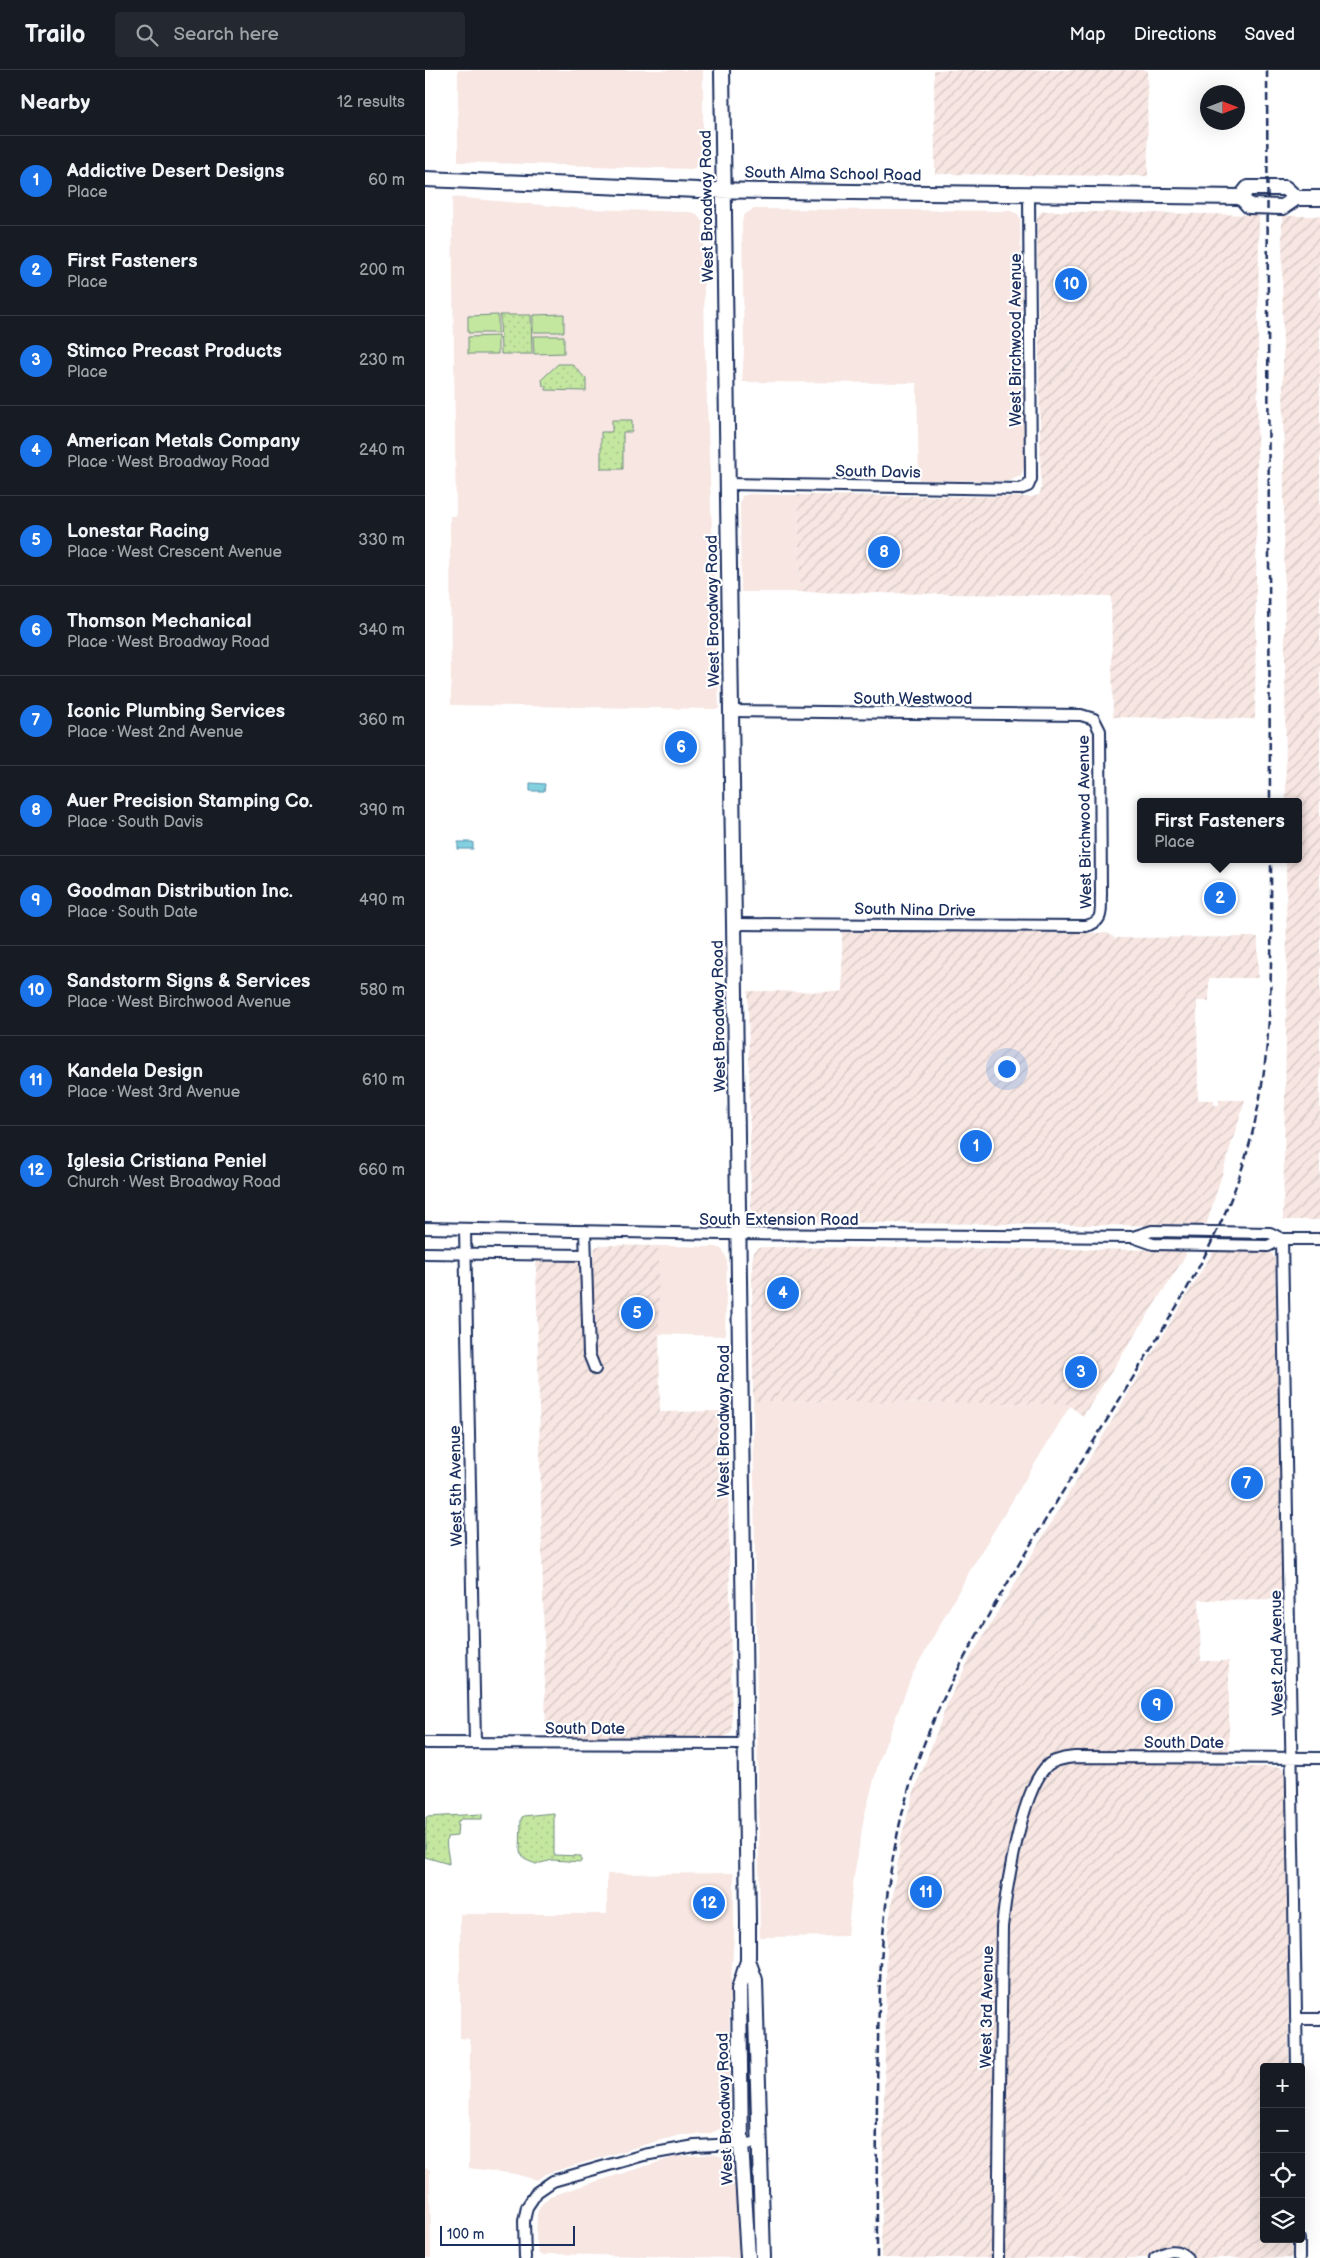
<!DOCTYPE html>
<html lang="en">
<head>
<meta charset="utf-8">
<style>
	:root { --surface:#171b24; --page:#242831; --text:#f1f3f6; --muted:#9ea1a6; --line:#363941; --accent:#1a73e8 }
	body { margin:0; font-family:"Balsamiq Sans",sans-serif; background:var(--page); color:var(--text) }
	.controls { position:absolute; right:15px; bottom:15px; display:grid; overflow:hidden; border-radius:5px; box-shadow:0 5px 20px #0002 }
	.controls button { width:45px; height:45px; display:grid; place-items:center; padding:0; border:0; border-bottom:1px solid var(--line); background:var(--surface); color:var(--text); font:25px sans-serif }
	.compass { position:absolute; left:775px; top:15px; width:45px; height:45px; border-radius:50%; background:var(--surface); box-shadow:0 5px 20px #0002; rotate:90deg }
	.scale { position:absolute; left:15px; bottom:12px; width:135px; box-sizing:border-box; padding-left:5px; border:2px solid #1b2f5e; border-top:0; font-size:14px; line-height:18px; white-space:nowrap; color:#1b2f5e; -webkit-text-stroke:4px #fff; paint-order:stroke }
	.you { position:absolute; left:581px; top:998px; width:18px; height:18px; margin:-12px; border:4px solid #fff; border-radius:50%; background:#1a73e8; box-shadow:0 0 0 8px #1a73e833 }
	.badge { display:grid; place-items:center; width:32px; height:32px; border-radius:50%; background:var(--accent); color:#fff; font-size:16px; font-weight:700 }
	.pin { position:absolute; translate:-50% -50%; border:2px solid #fff; box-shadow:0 1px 5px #0006 }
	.popup { position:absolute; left:712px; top:728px; width:165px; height:65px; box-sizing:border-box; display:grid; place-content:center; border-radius:5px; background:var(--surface); filter:drop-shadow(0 1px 4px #0005); font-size:16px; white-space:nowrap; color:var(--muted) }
	.popup b { font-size:19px; color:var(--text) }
	.popup::after { content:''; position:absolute; left:50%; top:100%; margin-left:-10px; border:10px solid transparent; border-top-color:var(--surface) }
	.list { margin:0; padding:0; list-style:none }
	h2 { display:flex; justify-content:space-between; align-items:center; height:65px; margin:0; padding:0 20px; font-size:21px }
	h2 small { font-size:16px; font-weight:400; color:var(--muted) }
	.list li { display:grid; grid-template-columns:32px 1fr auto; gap:15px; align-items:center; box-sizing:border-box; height:90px; padding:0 20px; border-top:1px solid var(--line) }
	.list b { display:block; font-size:19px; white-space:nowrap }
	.list p { margin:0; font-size:16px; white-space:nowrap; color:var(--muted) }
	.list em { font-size:16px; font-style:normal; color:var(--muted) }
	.icon { flex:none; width:28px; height:28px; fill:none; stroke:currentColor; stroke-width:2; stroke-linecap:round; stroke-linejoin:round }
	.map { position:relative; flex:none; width:895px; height:2188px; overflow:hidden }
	header { display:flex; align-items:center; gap:30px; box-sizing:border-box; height:70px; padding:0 25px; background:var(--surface); border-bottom:1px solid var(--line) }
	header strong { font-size:24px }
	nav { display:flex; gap:28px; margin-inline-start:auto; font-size:18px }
	.search { width:350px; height:45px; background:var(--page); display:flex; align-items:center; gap:12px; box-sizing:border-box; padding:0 18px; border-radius:5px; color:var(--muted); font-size:19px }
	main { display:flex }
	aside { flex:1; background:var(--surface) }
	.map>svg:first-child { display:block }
</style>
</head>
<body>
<header>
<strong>Trailo</strong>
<div class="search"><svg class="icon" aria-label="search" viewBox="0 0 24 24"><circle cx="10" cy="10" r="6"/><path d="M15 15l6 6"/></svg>Search here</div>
<nav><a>Map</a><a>Directions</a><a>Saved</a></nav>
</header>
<main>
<aside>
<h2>Nearby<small>12 results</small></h2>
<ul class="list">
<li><span class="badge">1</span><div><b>Addictive Desert Designs</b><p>Place</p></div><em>60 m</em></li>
<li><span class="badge">2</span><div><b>First Fasteners</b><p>Place</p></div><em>200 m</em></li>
<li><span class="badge">3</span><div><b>Stimco Precast Products</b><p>Place</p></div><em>230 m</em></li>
<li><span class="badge">4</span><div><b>American Metals Company</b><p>Place · West Broadway Road</p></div><em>240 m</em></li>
<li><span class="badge">5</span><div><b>Lonestar Racing</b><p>Place · West Crescent Avenue</p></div><em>330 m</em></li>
<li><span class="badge">6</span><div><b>Thomson Mechanical</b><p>Place · West Broadway Road</p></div><em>340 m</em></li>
<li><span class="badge">7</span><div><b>Iconic Plumbing Services</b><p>Place · West 2nd Avenue</p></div><em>360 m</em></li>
<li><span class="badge">8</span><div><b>Auer Precision Stamping Co.</b><p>Place · South Davis</p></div><em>390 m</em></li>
<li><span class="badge">9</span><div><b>Goodman Distribution Inc.</b><p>Place · South Date</p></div><em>490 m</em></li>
<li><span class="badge">10</span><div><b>Sandstorm Signs &amp; Services</b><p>Place · West Birchwood Avenue</p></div><em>580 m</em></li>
<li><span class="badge">11</span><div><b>Kandela Design</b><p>Place · West 3rd Avenue</p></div><em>610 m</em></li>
<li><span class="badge">12</span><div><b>Iglesia Cristiana Peniel</b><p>Church · West Broadway Road</p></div><em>660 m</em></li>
</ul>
</aside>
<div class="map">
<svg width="895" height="2188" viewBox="0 0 895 2188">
	<defs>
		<pattern id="industrial-furrows" width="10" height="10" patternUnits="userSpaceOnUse" patternTransform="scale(1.25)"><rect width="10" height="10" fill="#f7e6e2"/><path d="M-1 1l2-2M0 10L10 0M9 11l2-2" fill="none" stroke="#d3c6c4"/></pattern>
		<pattern id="park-dots" width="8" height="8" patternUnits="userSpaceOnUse" patternTransform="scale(1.25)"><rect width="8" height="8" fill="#c4e7a0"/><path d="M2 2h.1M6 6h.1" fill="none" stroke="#a8c68c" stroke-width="1.8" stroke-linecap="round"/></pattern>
	</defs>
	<rect width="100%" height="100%" fill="#fff"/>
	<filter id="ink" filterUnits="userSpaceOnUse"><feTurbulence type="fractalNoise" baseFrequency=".02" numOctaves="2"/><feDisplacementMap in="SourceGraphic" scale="10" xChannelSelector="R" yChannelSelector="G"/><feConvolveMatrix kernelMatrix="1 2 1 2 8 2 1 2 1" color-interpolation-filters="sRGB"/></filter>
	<g filter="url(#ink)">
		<!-- built -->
		<path fill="#f7e6e2" d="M33 0H278V87L276 94 267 99 33 92Z
			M27 127 161 139 263 142 270 143 278 152 280 282 294 639 26 635 25 446H31Z
			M328 139 585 141 593 144 595 148 600 394 596 405 585 411 494 410 492 313 317 312 319 280 317 152 319 145Z
			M324 424 373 425 375 522H316L315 432 317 426Z
			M233 1176 292 1177 298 1180 302 1190 300 1266 233 1264Z
			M328 1331 642 1334 645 1336 547 1497 487 1605 454 1691 439 1747 429 1806 422 1866 335 1867Z
			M309 1803V1865L304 1941 306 2041 299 2057 284 2064 256 2065 222 2074 120 2104 112 2110 90 2104 44 2098 45 1969 35 1968V1844H182V1804Z
			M289 2084 304 2090 312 2102 316 2188 124 2184 117 2186 113 2183 111 2167 112 2144 115 2136 125 2126 250 2087Z
			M0 2098 5 2100 6 2188H0Z"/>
		<!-- industrial -->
		<path fill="url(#industrial-furrows)" d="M509 0H722L723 106 510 104Z
			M618 141 834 145 830 649 688 647 686 526 375 522 373 425 606 427 614 425 616 420 612 149 615 143Z
			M857 146H895V1150H858L862 909 861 789H874V732H861Z
			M417 861 682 863 690 868 833 867V908H784V931H772L773 1030H789V1035H794V1030H820L781 1156 342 1152 332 1150 326 1138 323 921 417 922Z
			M177 1175 233 1176 235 1342 302 1341 307 1658 306 1663 298 1668H121L111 1190H168L170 1177Z
			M339 1177 761 1180V1185L658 1346 642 1334 328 1331 327 1191 329 1182 333 1178Z
			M789 1180 845 1181 850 1189 858 1529 774 1530 776 1591H804V1697H856L861 1703 864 1997H839V2169H866L867 2188H456L462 1867 476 1768 489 1722 523 1632 544 1590Z"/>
		<!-- park -->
		<path fill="url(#park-dots)" stroke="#708b7f" d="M75 245H106L107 284H76Z
			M133 294H147L161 309V321L121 320V316H118L117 309Z
			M187 350H207V362H198V399H176V362H187Z
			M129 1743V1785L156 1786V1792L128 1790 111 1794 101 1790 95 1782 96 1749 98 1746Z
			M57 1744V1749H36L33 1752 32 1766 22 1767C20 1777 24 1784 24 1794L0 1787 1 1747Z"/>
		<!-- pitch -->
		<path fill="#c4e7a0" stroke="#708b7f" d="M139 244V262H108V245Z
			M73 245V263H43V246Z
			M73 266V284H43V267Z
			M108 266H139V283L109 284Z"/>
		<!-- water -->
		<path fill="#83d1e0" stroke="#5990ac" d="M105 713 120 714 119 721H105Z
			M33 772H48V779H33Z"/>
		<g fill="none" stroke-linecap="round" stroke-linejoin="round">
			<defs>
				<path id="minor" d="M303 414 595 419 603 416 606 409 604 124
					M306 641 656 645 669 649 675 661 676 824C675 841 680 851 661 856L309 854
					M0 1158 297 1164 708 1167 728 1174 787 1175 843 1176 857 1169
					M40 1159 50 1673
					M160 1161 164 1284 170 1299
					M708 1167 727 1161 845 1163 857 1169H895
					M857 1169 872 1997
					M0 1183 160 1185
					M0 1673 320 1674
					M871 1949H895
					M874 2169V2188
					M100 2188 99 2151 102 2137 112 2122 128 2111 219 2085 270 2076 334 2073
					M573 2188 577 1857C581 1821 596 1717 624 1694 632 1689 641 1688 650 1687L895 1688
					M730 2188C742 2181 751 2177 762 2188"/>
				<path id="major" d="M297 0 323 1850V1891L314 1919 316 2074 323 2188
					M0 109 273 120 816 127 824 136 858 137 871 128H895
					M816 127 823 118H860L871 128
					M323 1891 330 1910 338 2188"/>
			</defs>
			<!-- minor casing -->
			<use href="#minor" stroke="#1b2f5e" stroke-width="14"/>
			<!-- major casing -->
			<use href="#major" stroke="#1b2f5e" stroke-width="18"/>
			<!-- minor -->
			<use href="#minor" stroke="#fff" stroke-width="10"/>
			<!-- major -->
			<use href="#major" stroke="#fff" stroke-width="14"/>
			<!-- rail -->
			<path stroke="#1b2f5e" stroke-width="2.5" stroke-dasharray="8 4" stroke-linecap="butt" d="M842 0 845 732
				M452 2188C452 2116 451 2043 453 1971 455 1875 461 1782 493 1690 516 1624 552 1564 588 1504 630 1433 674 1363 717 1293 761 1223 803 1153 825 1072 850 979 846 884 846 789"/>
		</g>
	</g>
	<g text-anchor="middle" stroke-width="4.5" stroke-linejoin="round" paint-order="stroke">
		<!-- street labels -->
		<g font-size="16" fill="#1b2f5e" stroke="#fff">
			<text transform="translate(408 103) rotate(1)" y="6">South Alma School Road</text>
			<text transform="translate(281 136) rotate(-91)" y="6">West Broadway Road</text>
			<text transform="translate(590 270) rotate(-90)" y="6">West Birchwood Avenue</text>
			<text transform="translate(453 401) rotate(1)" y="6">South Davis</text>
			<text transform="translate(287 541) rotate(-91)" y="6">West Broadway Road</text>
			<text x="488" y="634">South Westwood</text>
			<text transform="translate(659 752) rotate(-91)" y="6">West Birchwood Avenue</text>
			<text transform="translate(490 839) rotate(1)" y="6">South Nina Drive</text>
			<text transform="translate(293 946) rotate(-91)" y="6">West Broadway Road</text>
			<text x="354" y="1155">South Extension Road</text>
			<text transform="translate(298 1351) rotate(-90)" y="6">West Broadway Road</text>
			<text transform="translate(30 1416) rotate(-91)" y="6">West 5th Avenue</text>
			<text transform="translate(851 1583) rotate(-91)" y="6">West 2nd Avenue</text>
			<text x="160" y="1664">South Date</text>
			<text x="759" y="1678">South Date</text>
			<text transform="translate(561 1937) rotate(-89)" y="6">West 3rd Avenue</text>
			<text transform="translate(299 2039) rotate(-92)" y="6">West Broadway Road</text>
		</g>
	</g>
</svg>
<div class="controls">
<button>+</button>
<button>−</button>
<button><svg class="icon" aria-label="locate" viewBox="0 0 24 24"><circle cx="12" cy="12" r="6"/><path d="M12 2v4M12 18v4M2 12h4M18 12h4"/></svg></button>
<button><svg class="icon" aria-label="layers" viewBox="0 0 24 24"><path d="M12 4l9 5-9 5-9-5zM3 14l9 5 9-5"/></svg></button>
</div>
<svg class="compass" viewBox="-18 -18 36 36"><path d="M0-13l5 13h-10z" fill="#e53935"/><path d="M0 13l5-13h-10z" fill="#9ea1a6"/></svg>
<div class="scale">100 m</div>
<div class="you"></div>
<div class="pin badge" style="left:551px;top:1076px">1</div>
<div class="pin badge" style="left:795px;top:828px">2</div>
<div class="popup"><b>First Fasteners</b>Place</div>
<div class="pin badge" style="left:656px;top:1302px">3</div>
<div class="pin badge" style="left:358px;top:1223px">4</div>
<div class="pin badge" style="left:212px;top:1243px">5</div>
<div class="pin badge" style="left:256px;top:677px">6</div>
<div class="pin badge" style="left:822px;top:1413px">7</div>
<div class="pin badge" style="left:459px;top:482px">8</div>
<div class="pin badge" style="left:732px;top:1635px">9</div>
<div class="pin badge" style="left:646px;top:214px">10</div>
<div class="pin badge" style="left:501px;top:1822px">11</div>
<div class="pin badge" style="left:284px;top:1833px">12</div>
</div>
</main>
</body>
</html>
